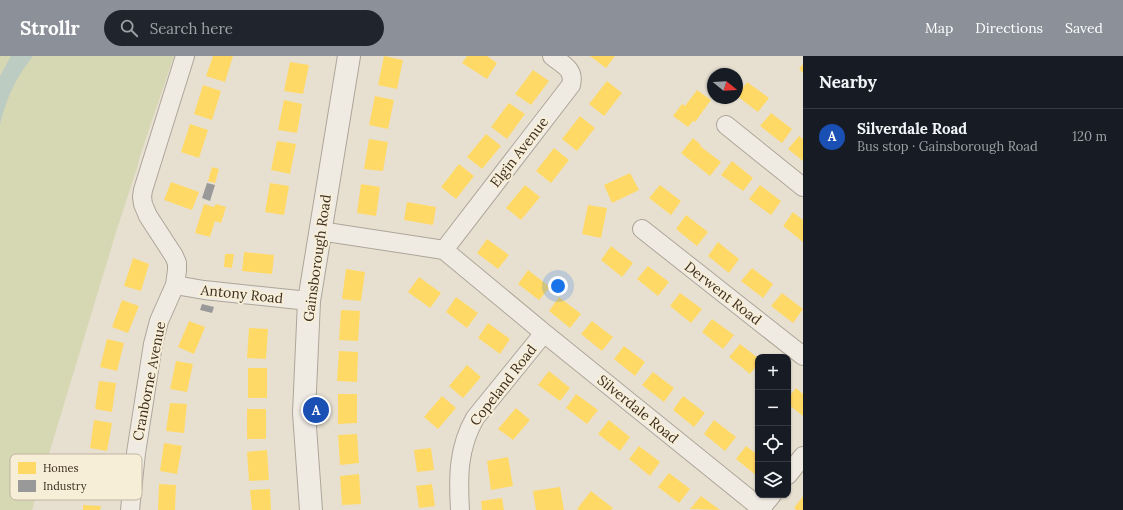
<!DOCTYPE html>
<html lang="en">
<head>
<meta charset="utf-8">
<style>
	:root { --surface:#171b24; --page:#20242c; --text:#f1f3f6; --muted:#9ea1a6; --line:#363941; --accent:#8c9099 }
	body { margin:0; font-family:Lora,serif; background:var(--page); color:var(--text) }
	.controls { position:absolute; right:12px; bottom:12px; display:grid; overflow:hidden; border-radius:8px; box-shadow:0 1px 3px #0004 }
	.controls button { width:36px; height:36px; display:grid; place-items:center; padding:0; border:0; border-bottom:1px solid var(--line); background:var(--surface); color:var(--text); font:20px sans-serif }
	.compass { position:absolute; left:707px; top:12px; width:36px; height:36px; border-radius:50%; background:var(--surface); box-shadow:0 1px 3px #0004; rotate:108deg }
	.you { position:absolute; left:558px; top:230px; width:14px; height:14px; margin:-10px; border:3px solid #fff; border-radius:50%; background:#1a73e8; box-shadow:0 0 0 6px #1a73e833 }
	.badge { display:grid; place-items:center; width:26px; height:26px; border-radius:50%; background:var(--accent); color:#fff; font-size:13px; font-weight:700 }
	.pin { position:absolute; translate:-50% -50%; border:2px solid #fff; box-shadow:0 1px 4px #0006 }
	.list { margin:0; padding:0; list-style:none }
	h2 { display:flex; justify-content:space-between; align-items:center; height:52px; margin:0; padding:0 16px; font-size:17px }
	h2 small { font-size:13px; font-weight:400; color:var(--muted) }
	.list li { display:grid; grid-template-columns:26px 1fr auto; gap:12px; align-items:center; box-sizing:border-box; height:56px; padding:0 16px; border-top:1px solid var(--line) }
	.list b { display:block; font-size:15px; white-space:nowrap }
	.list p { margin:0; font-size:13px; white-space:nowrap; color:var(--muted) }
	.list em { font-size:13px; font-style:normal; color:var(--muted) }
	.icon { flex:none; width:22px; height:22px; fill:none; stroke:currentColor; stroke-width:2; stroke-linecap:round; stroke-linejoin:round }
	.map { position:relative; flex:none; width:803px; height:454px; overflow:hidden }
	header { display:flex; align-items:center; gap:24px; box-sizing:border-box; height:56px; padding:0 20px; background:var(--accent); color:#fff }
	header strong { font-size:19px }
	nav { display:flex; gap:22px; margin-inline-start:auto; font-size:14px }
	.search { width:280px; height:36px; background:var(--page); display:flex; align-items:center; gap:10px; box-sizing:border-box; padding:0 14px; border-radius:22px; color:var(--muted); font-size:15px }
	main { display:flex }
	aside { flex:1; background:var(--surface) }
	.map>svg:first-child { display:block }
</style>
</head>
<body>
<header>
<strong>Strollr</strong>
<div class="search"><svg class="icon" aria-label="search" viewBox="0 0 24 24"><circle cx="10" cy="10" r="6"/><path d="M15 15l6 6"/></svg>Search here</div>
<nav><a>Map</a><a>Directions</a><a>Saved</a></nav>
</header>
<main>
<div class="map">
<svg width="803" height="454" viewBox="0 0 803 454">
	<rect width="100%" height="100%" fill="#e7e0d1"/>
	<!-- green -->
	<path fill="#d6d7b3" d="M0 0H174L140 100 138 109 117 173 32 454H0Z"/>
	<!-- water -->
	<path fill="#bcccc2" d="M11 0H33C15 23 7 41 0 69V20Z"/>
	<!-- homes -->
	<path fill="#ffd966" d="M213 0H233L225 26 206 20Z
		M384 0 403 4 397 33 378 29Z
		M467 0H487L497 7 487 23 462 7Z
		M590 0H615L606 12Z
		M290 6 309 9 303 38 284 35Z
		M803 8V17L799 13Z
		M533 14 549 25 531 49 515 38Z
		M607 25 622 37 604 60 589 48Z
		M747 26 769 42 758 56 737 40Z
		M203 29 221 35 212 64 194 58Z
		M697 34 711 44 695 66 693 65 688 71 673 60 682 48 685 50Z
		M375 40 394 44 388 73 369 69Z
		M284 44 302 48 297 77 278 74Z
		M509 47 525 58 507 83 491 71Z
		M771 57 792 73 782 87 760 70Z
		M580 60 595 72 577 95 562 83Z
		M190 68 208 74 199 102 181 96Z
		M486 78 501 90 482 113 467 101Z
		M799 80 803 83V105L788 93Z
		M693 82 701 89 700 90 721 106 710 120 681 97Z
		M369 83 388 86 383 115 364 113Z
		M277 85 296 88 290 118 271 114Z
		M554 92 569 104 551 127 536 115Z
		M732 105 753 122 743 135 721 119Z
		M459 108 474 120 456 143 441 131Z
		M212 111 219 113 215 127 208 125Z
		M630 117 639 134 612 147 604 129Z
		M171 126 199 136 192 154 164 144Z
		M270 127 289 130 284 159 265 156Z
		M361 128 380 131 376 160 357 157Z
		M525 129 540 141 521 164 506 152Z
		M660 129 681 145 671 159 649 142Z
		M760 129 781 145 771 159 749 143Z
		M407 146 436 151 433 169 404 164Z
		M204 148 214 151 216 148 226 151 221 167 215 165 210 181 195 177Z
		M588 149 607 152 601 182 582 178Z
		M793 156 803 164V186L783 170Z
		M686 159 708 176 697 190 676 173Z
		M487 183 509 199 498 213 477 197Z
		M718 186 739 203 729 217 708 200Z
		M611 190 633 207 622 221 601 204Z
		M244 196 274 199 272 218 242 215Z
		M225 198H234L232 212 224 211Z
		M133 202 149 208 141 235 124 230Z
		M648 210 669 226 658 240 637 223Z
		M752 212 773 228 763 242 741 225Z
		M346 213 365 216 361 245 342 243Z
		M528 214 550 231 539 244 518 228Z
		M419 221 441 237 430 252 408 236Z
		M680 237 702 253 691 267 670 250Z
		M782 237 803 253 793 267 771 250Z
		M456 241 478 257 467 272 446 256Z
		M559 241 581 258 570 272 549 255Z
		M122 244 139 250 128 277 112 271Z
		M341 254 360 255 358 285 339 284Z
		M712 263 734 279 723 293 702 276Z
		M189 265 205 271 194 298 178 291Z
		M592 265 613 281 602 295 581 278Z
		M488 267 510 283 500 298 478 282Z
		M249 272 268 273 266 303 247 302Z
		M107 283 124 287 117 315 100 311Z
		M740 288 758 302V308L750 318 729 301Z
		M624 290 645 306 635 320 614 303Z
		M339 295 358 296 357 326 337 325Z
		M176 305 193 308 187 336 170 333Z
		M467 309 481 321 463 342 449 330Z
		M248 312H267V342H248Z
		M549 315 570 332 560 345 538 329Z
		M653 316 674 332 664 346 642 329Z
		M99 325 116 327 112 356 95 353Z
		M796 332 803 338V360L788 348V342Z
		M338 338H357V367L338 368Z
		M576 338 598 354 587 368 566 352Z
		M442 340 456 352 438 373 424 361Z
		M683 340 705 357 694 371 673 354Z
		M170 347 187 348 184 377 166 375Z
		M516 352 530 364 513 384 498 373Z
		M247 353H266V383H247Z
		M94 364 112 367 107 395 90 392Z
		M609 364 630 381 620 395 598 378Z
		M714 364 736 381 725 395 704 378Z
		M357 378 359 407 340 409 338 379Z
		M164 387 182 390 177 418 160 415Z
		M639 390 660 406 650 420 629 403Z
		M746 390 758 399 757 420 736 403Z
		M431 392 434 414 417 416 414 394Z
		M267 394 269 424 249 425 247 396Z
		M508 401 513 430 491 434 487 405Z
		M669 417 690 433 679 447 658 431Z
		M359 418 361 448 342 449 340 420Z
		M159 428 176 429 175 454H158Z
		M432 428 435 450 419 452 416 430Z
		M560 431 564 454H536L533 435Z
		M270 433 271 454H252L250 434Z
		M591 435 613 452 611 454H579L577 453Z
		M701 440 720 454 690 453Z
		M803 440V454H797L794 452Z
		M502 442 504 454H482L481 445Z
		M83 449 101 450 100 454H83Z"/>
	<!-- industry -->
	<path fill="#999" d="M207 127 215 129 210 145 202 142Z
		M202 248 214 251 212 257 200 254Z"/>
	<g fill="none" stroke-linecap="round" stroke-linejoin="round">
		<defs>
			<path id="minor" d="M726 69 803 131
				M642 173 803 300
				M320 175 444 194 544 277 763 454
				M444 194 571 29C575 13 563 9 552 0
				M175 229 204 234 309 245
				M788 419 803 400
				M761 452 772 439
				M130 454 136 397 153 288 159 265 175 229 177 214V207L174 200 148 160 143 148 142 141 143 134 185 0
				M460 454C458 421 458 392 475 362L544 277"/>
			<path id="tertiary" d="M311 454 304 357 309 245 349 0"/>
		</defs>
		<!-- minor casing -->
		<use href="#minor" stroke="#ada599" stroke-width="20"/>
		<!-- tertiary casing -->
		<use href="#tertiary" stroke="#ada599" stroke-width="24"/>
		<!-- minor -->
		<use href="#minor" stroke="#efebe3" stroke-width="18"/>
		<!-- tertiary -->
		<use href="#tertiary" stroke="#efebe3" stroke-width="22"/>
	</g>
	<g text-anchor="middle" stroke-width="4" stroke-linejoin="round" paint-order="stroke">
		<!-- street labels -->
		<g font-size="14" fill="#3d2e20" stroke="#f7eed8">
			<text transform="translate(519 96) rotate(-52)" y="5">Elgin Avenue</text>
			<text transform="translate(317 202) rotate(-82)" y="5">Gainsborough Road</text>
			<text transform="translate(723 237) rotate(38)" y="5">Derwent Road</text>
			<text transform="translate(242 238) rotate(6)" y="5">Antony Road</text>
			<text transform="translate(149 325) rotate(-79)" y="5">Cranborne Avenue</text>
			<text transform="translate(503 329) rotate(-52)" y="5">Copeland Road</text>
			<text transform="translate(638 353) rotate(39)" y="5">Silverdale Road</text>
		</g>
	</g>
	<!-- legend -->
	<rect x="10" y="398" width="132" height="46" rx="6" fill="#f7eed8" stroke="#bfb4a1" stroke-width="1"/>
	<rect x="18" y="406" width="18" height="12" fill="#ffd966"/>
	<rect x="18" y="424" width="18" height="12" fill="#999"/>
	<g font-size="11" fill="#3d2e20">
		<text x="43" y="416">Homes</text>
		<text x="43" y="434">Industry</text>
	</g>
</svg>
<div class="controls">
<button>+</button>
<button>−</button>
<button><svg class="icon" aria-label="locate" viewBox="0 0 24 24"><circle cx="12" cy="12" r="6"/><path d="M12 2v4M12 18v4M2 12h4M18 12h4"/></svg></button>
<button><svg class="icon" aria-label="layers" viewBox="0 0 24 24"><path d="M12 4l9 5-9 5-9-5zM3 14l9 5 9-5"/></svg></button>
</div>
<svg class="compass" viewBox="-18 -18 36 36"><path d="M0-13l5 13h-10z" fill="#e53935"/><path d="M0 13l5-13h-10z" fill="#9ea1a6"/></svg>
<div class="you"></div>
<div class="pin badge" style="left:316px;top:354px;background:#1a4fb4">A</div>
</div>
<aside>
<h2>Nearby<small></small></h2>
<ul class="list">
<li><span class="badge" style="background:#1a4fb4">A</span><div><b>Silverdale Road</b><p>Bus stop · Gainsborough Road</p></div><em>120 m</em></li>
</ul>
</aside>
</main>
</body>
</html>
